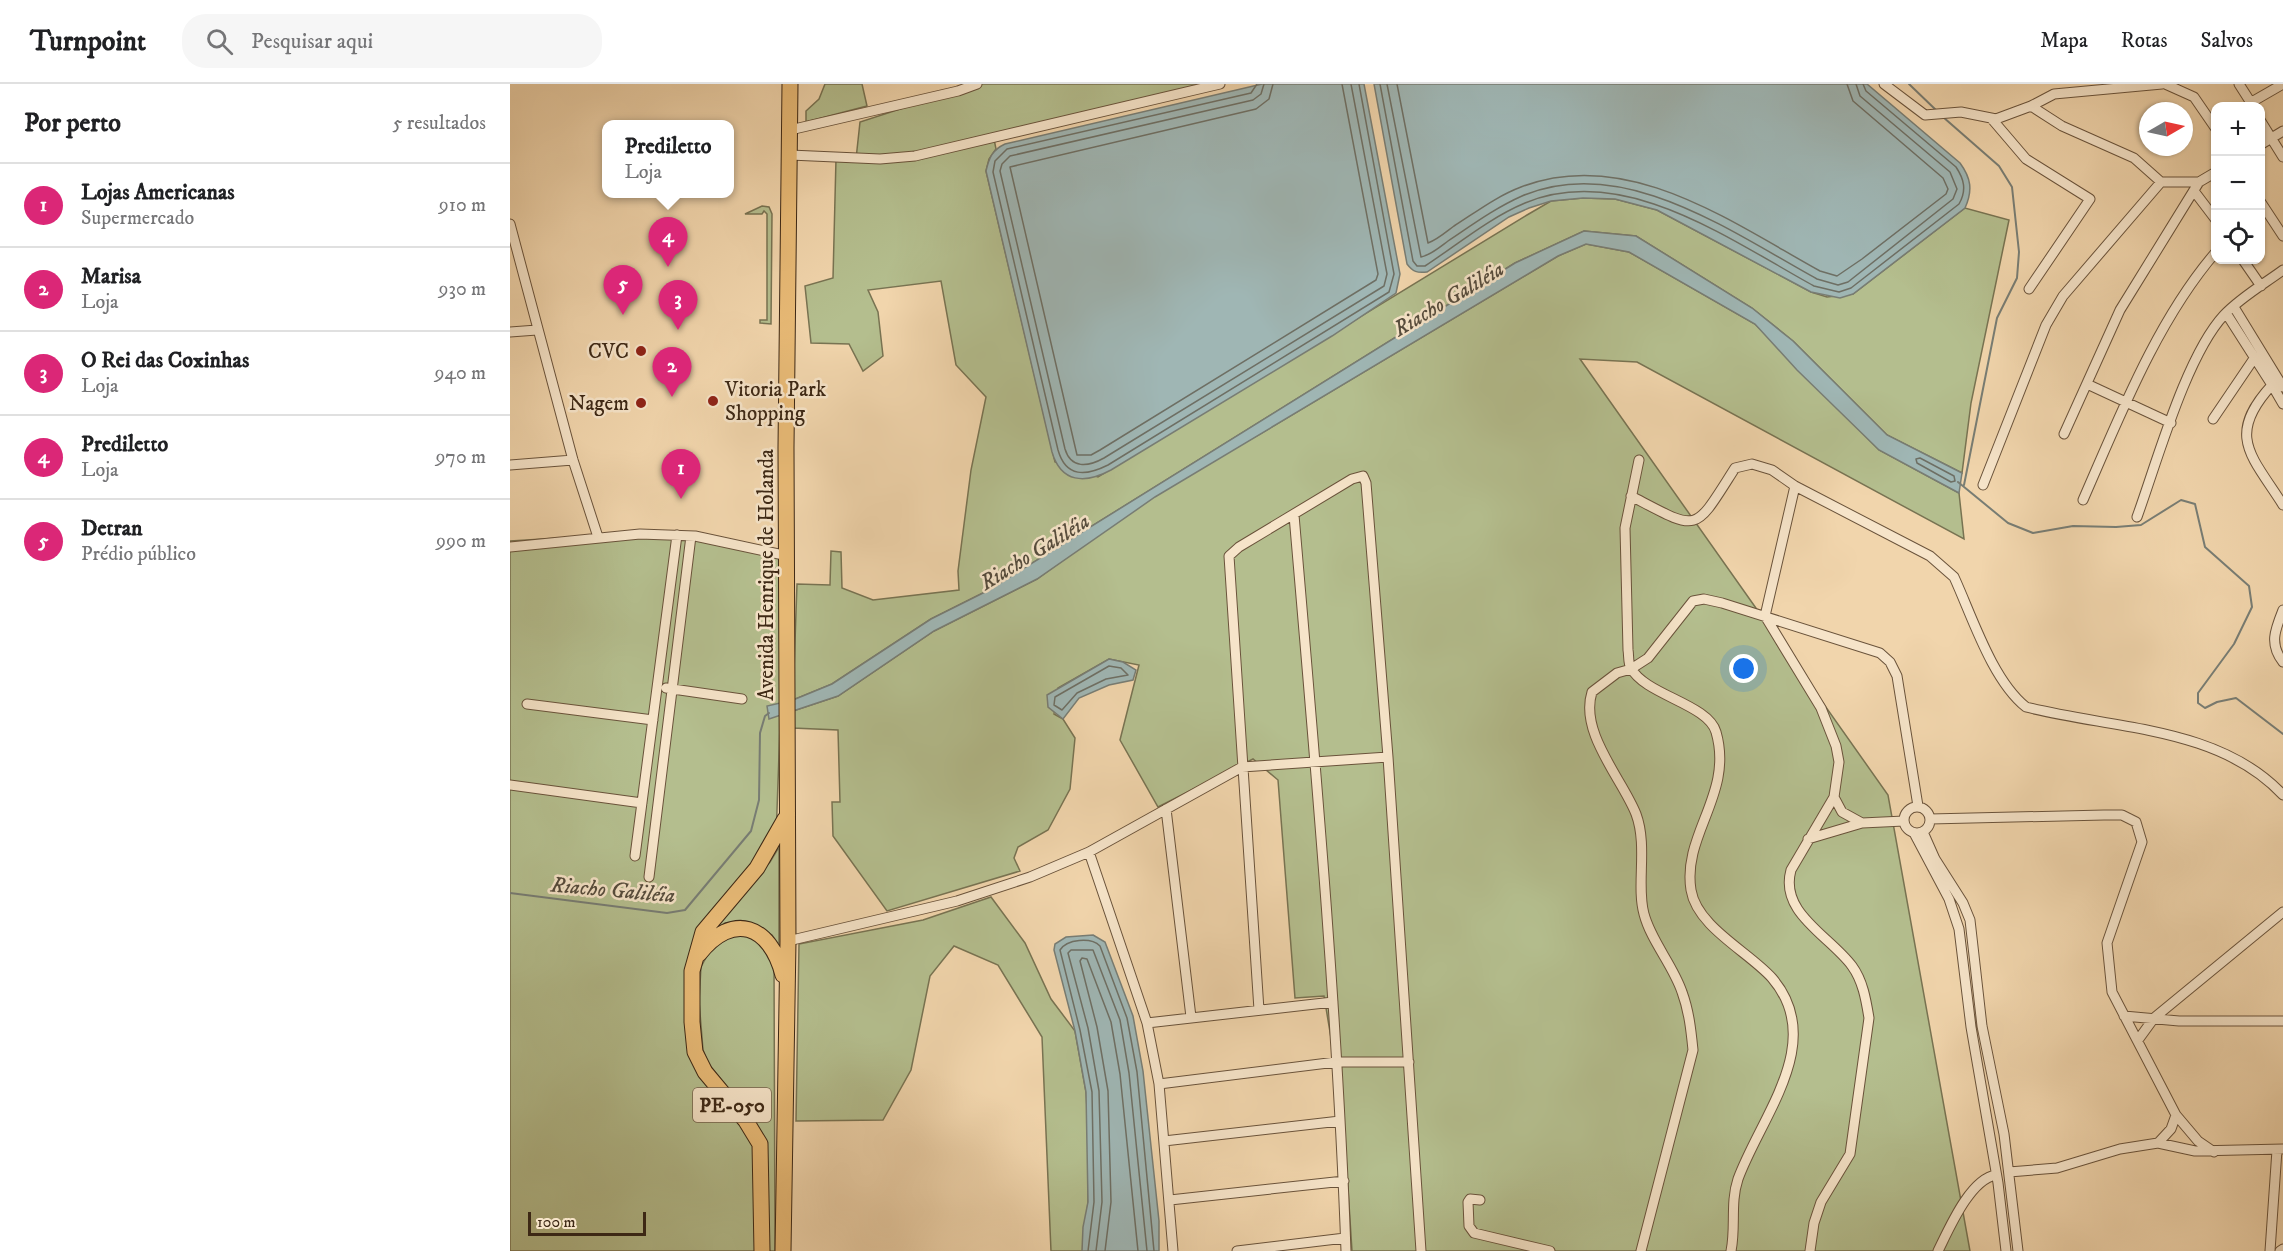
<!DOCTYPE html>
<html lang="pt">
<head>
<meta charset="utf-8">
<style>
	:root { --surface:#fff; --page:#f6f6f6; --text:#202124; --muted:#757577; --line:#e0e0e0; --accent:#db2777 }
	body { margin:0; font-family:"IM FELL DW Pica",serif; background:var(--page); color:var(--text) }
	.controls { position:absolute; right:18px; top:18px; display:grid; overflow:hidden; border-radius:12px; box-shadow:0 2px 4px #0004 }
	.controls button { width:54px; height:54px; display:grid; place-items:center; padding:0; border:0; border-bottom:2px solid var(--line); background:var(--surface); color:var(--text); font:30px sans-serif }
	.compass { position:absolute; left:1629px; top:18px; width:54px; height:54px; border-radius:50%; background:var(--surface); box-shadow:0 2px 4px #0004; rotate:81deg }
	.scale { position:absolute; left:18px; bottom:15px; width:118px; box-sizing:border-box; padding-left:6px; border:3px solid #3d2815; border-top:0; font-size:16px; line-height:21px; white-space:nowrap; color:#3d2815; -webkit-text-stroke:4px #f6e4c9; paint-order:stroke }
	.you { position:absolute; left:1234px; top:585px; width:21px; height:21px; margin:-15px; border:4px solid #fff; border-radius:50%; background:#1a73e8; box-shadow:0 0 0 9px #1a73e833 }
	.badge { display:grid; place-items:center; width:39px; height:39px; border-radius:50%; background:var(--accent); color:#fff; font-size:20px; font-weight:700 }
	.pin { position:absolute; translate:-50% -50px; filter:drop-shadow(0 2px 3px #0008) }
	.pin::after { content:''; position:absolute; top:32px; width:21px; height:18px; background:inherit; clip-path:polygon(0 0,100% 0,50% 100%) }
	.popup { position:absolute; left:92px; top:36px; width:132px; height:78px; box-sizing:border-box; display:grid; place-content:center; border-radius:12px; background:var(--surface); filter:drop-shadow(0 2px 4px #0005); font-size:20px; white-space:nowrap; color:var(--muted) }
	.popup b { font-size:22px; color:var(--text) }
	.popup::after { content:''; position:absolute; left:50%; top:100%; margin-left:-12px; border:12px solid transparent; border-top-color:var(--surface) }
	.list { margin:0; padding:0; list-style:none }
	h2 { display:flex; justify-content:space-between; align-items:center; height:78px; margin:0; padding:0 24px; font-size:26px }
	h2 small { font-size:20px; font-weight:400; color:var(--muted) }
	.list li { display:grid; grid-template-columns:39px 1fr auto; gap:18px; align-items:center; box-sizing:border-box; height:84px; padding:0 24px; border-top:2px solid var(--line) }
	.list b { display:block; font-size:22px; white-space:nowrap }
	.list p { margin:0; font-size:20px; white-space:nowrap; color:var(--muted) }
	.list em { font-size:20px; font-style:normal; color:var(--muted) }
	.icon { flex:none; width:33px; height:33px; fill:none; stroke:currentColor; stroke-width:2; stroke-linecap:round; stroke-linejoin:round }
	.map { position:relative; flex:none; width:1773px; height:1167px; overflow:hidden }
	header { display:flex; align-items:center; gap:36px; box-sizing:border-box; height:84px; padding:0 30px; background:var(--surface); border-bottom:2px solid var(--line) }
	header strong { font-size:28px }
	nav { display:flex; gap:33px; margin-inline-start:auto; font-size:21px }
	.search { width:420px; height:54px; background:var(--page); display:flex; align-items:center; gap:15px; box-sizing:border-box; padding:0 21px; border-radius:24px; color:var(--muted); font-size:22px }
	main { display:flex }
	aside { flex:1; background:var(--surface) }
	.map>svg:first-child { display:block }
</style>
</head>
<body>
<header>
<strong>Turnpoint</strong>
<div class="search"><svg class="icon" aria-label="search" viewBox="0 0 24 24"><circle cx="10" cy="10" r="6"/><path d="M15 15l6 6"/></svg>Pesquisar aqui</div>
<nav><a>Mapa</a><a>Rotas</a><a>Salvos</a></nav>
</header>
<main>
<aside>
<h2>Por perto<small>5 resultados</small></h2>
<ul class="list">
<li><span class="badge">1</span><div><b>Lojas Americanas</b><p>Supermercado</p></div><em>910 m</em></li>
<li><span class="badge">2</span><div><b>Marisa</b><p>Loja</p></div><em>930 m</em></li>
<li><span class="badge">3</span><div><b>O Rei das Coxinhas</b><p>Loja</p></div><em>940 m</em></li>
<li><span class="badge">4</span><div><b>Prediletto</b><p>Loja</p></div><em>970 m</em></li>
<li><span class="badge">5</span><div><b>Detran</b><p>Prédio público</p></div><em>990 m</em></li>
</ul>
</aside>
<div class="map">
<svg width="1773" height="1167" viewBox="0 0 1773 1167">
	<rect width="100%" height="100%" fill="#f1d5ac"/>
	<filter id="stains"><feTurbulence type="fractalNoise" baseFrequency=".00333" numOctaves="4"/><feColorMatrix values="0 0 0 0 .2 0 0 0 0 .09 0 0 0 0 .02 0 0 0 .5 -.17"/></filter>
	<radialGradient id="worn" r=".72"><stop offset=".6" stop-color="#630" stop-opacity="0"/><stop offset="1" stop-color="#630" stop-opacity=".3"/></radialGradient>
	<!-- green -->
	<path fill="#b4be8e" stroke="#787352" stroke-width="1.5" d="M315 0H352L357 22 296 38V27L309 15Z
		M467 0H707L484 55 486 65 479 75 476 87 545 378 588 393 1017 131 1041 117 1073 114 1105 115 1147 126 1301 208 1317 213 1343 210 1455 124 1499 136 1461 319 1452 389 1377 351 1283 257 1242 224 1126 152 1074 147 1005 179 479 506 421 535 322 600 283 616 287 500 320 501 321 467 331 468 332 504 363 516 449 506 448 487 461 386 476 313 446 281 431 197 358 206 368 228 373 272 353 287 339 260 301 259 295 202 323 194 326 75H346L350 38Z
		M252 122 259 123 262 130 261 240 250 239V236H257V130L254 127 252 130H235Z
		M1076 160 1119 168 1245 240 1369 366 1449 409 1454 455 1127 278 1070 275 1378 711 1460 1167H842L833 1026 814 912 785 914 768 696 743 675 648 723 610 656 629 581 599 575 548 604 544 630 553 635 565 654 560 705 538 746 508 763 504 774 510 787 377 827 323 752 322 718H330L328 646 283 644V627L328 612 424 547 527 495 647 407 750 350 1048 172Z
		M131 449 186 451 276 474 266 754 198 847 260 778 269 763V861L262 851 246 841 231 837 215 839 203 847 191 863 185 968 247 1053V1167H0V457Z
		M481 813 515 859 541 915 565 947 576 1008 579 1058 578 1118 573 1167H541L532 953 488 881 444 862 420 892 401 986 373 1036 286 1037 289 860 413 836Z
		M231 850 247 855 264 880 265 1167H255L243 1036 198 979 193 966 189 917 191 883 199 868 213 856Z"/>
	<!-- water -->
	<path fill="#9fb6b4" stroke="#787d74" stroke-width="1.5" d="M752 0H854L890 190 886 209 822 252 601 386C575 400 551 399 542 368L476 87C479 74 482 66 495 60Z
		M864 0H1357L1450 79C1461 94 1463 106 1455 124L1343 210 1330 214 1301 208 1147 126 1105 115 1073 114 1041 117 1019 124 999 133 917 188C907 189 903 188 897 180Z
		M1074 147 1126 152 1242 224 1283 257 1377 351 1452 389 1449 409 1369 366 1287 286 1245 240 1119 168 1076 160 1048 172 645 413 527 495 424 547 328 612 259 635 257 622 283 616 322 600 421 535 479 506 1005 179Z
		M599 575 613 578 626 586 623 596 599 601 569 614 553 635 538 623 537 611Z
		M583 851 595 858 623 932 633 987 649 1137V1167H572L573 1143 578 1118 576 1008 565 947 544 866 545 860 556 853Z"/>
	<g fill="none" stroke-linecap="round" stroke-linejoin="round">
		<!-- shore -->
		<path stroke="#6e6f64" stroke-width="1.5" d="M747 0 741 9 497 65 485 77 483 88 548 366C556 394 576 392 598 381L879 208 884 190 849 0
			M754 0 751 10 743 16 500 72 492 80 490 87 555 365C561 385 578 383 594 374L874 202 877 190 841 0
			M763 0 759 15 746 25 500 83 567 371H581L590 366 866 196 868 190 832 0
			M870 0 903 177 907 182H915C947 161 979 134 1015 119 1114 78 1220 156 1304 202L1329 208 1341 204 1449 120C1457 106 1454 95 1446 83L1356 7 1353 0
			M877 0 911 173C921 171 930 163 938 157 962 141 985 124 1012 112 1113 69 1221 148 1307 195L1328 201 1338 198 1443 115 1447 105 1440 88 1350 12 1346 0
			M887 0 918 159C927 156 936 148 944 142 966 128 987 112 1011 103 1117 62 1221 138 1310 187L1327 192 1352 175 1436 110 1438 105 1433 94 1343 17 1337 0
			M1410 374 1444 392 1445 397 1441 398 1407 379 1406 375Z
			M599 582 611 584 618 591 596 595 567 609 552 626 544 621 545 613Z
			M578 1167 584 1118 582 1008 570 946 550 866C557 855 581 853 590 862L617 934 627 988 644 1167
			M586 1167 592 1118 589 1007 578 944 558 869 561 866H583L610 936 619 989 637 1167
			M595 1167 601 1118 598 1007 587 943 570 877 572 874 577 875 601 938 610 990 628 1167"/>
		<!-- stream -->
		<path stroke="#787d74" stroke-width="2" d="M1399 0 1427 27
			M1433 33 1489 82 1502 103 1509 168 1507 194 1487 234 1454 401
			M1448 398 1498 439 1523 449 1563 442 1606 443 1631 441 1671 416 1685 420 1695 463 1739 502 1742 523 1724 560 1688 609V619L1695 624 1707 618 1726 614 1773 650
			M0 809 157 829 175 826 241 747 249 716 250 649 255 632 259 629"/>
		<defs>
			<path id="street" d="M1374 0 1415 31 1451 28 1486 35 1521 22 1544 10 1652 0
				M1655 0 1684 13 1706 45
				M1729 0 1743 22
				M1740 19 1773 0
				M1521 22 1552 42 1624 74 1651 98
				M1481 34 1516 75 1580 115 1519 205
				M1750 36 1773 73
				M280 46 448 7 467 0
				M1750 61 1773 47
				M280 71 370 75 405 72 710 0
				M1684 107 1706 136
				M1750 117 1773 152
				M0 140 63 376 88 453
				M1733 176 1751 202
				M1724 223 1773 303
				M1716 229 1762 301C1715 352 1742 372 1773 421
				M0 248 27 246
				M1577 300 1661 339
				M1762 301 1773 320
				M1703 335 1745 273
				M1554 350 1610 226 1689 98
				M1129 376 1115 444 1118 566C1119 571 1118 580 1121 584 1135 611 1198 620 1206 648 1224 710 1172 750 1181 806 1187 843 1239 868 1262 894 1317 958 1251 1032 1228 1095 1220 1119 1226 1143 1221 1167
				M0 381 63 376
				M1473 401 1536 241 1553 212 1651 98H1689L1706 88
				M1285 402 1255 532 1311 624 1326 662 1329 678 1324 713 1281 786C1269 829 1320 852 1342 882 1353 897 1356 916 1359 934L1340 1070 1311 1118 1304 1139 1300 1167
				M1121 412C1190 448 1183 450 1225 384L1242 380 1262 386 1285 402 1420 472 1444 493C1462 532 1482 596 1516 623 1601 645 1709 642 1773 711
				M1573 416C1609 334 1647 236 1706 168
				M784 431C805 676 827 921 836 1167
				M1627 433C1647 378 1676 272 1714 231 1731 213 1754 200 1773 186
				M0 463 130 450 185 452 278 472
				M1773 526C1765 546 1759 560 1773 578
				M156 604 232 615
				M17 620 143 636
				M0 701 132 719
				M1324 713 1332 728 1352 739
				M1394 736a13 13 0 1 1 26 0a13 13 0 1 1-26 0Z
				M656 725 681 933
				M1420 735 1594 731H1612L1626 738 1632 758 1597 859 1602 908 1666 1031 1688 1057 1704 1068
				M1413 748 1425 775 1453 819 1460 836 1472 942 1494 1050 1508 1167
				M1404 749 1439 815 1449 845 1461 943 1488 1099 1496 1167
				M1298 755 1352 739 1394 737
				M579 768 637 939 649 1000 663 1167
				M125 772 167 451
				M139 793 181 452
				M278 857 447 817 520 793 579 768 732 683 878 673
				M749 926 719 472 729 463 842 395 853 392 856 399 878 673 911 1167
				M1614 932 1669 937H1773
				M637 939 823 918
				M1628 956 1644 934 1773 828
				M649 1000 826 978H899
				M654 1057 830 1037
				M1648 1059 1661 1045 1666 1031
				M1499 1088 1547 1084 1610 1065 1648 1059 1685 1067 1773 1065
				M660 1116 834 1097
				M970 1116 960 1115 958 1118 959 1142 964 1149 1040 1167
				M727 1167 835 1154
				M1131 1167 1183 966C1181 946 1179 927 1172 908 1163 881 1141 857 1134 830 1126 802 1138 762 1126 730 1113 696 1069 649 1082 608L1107 589 1121 585 1138 574 1183 517 1194 515 1212 519 1370 569 1380 578 1387 592 1408 722
				M1428 1167C1439 1145 1460 1095 1486 1091
				M1760 1167 1767 1066
				M1770 1167 1773 1165"/>
			<path id="primary" d="M189 870C223 827 260 841 273 891
				M252 1167 250 1060 236 1037 195 988 185 968 182 938V887L193 848 247 784 275 735
				M273 1167 278 857 276 364 280 0"/>
		</defs>
		<!-- street casing -->
		<use href="#street" stroke="#6a533b" stroke-width="11"/>
		<!-- primary casing -->
		<use href="#primary" stroke="#3d2815" stroke-width="17"/>
		<!-- street -->
		<use href="#street" stroke="#f6e4c9" stroke-width="9"/>
		<!-- primary -->
		<use href="#primary" stroke="#e8ba76" stroke-width="15"/>
	</g>
	<!-- markers -->
	<g fill="#8f2418" stroke="#f6e4c9" stroke-width="2">
		<circle cx="131" cy="267" r="6"/>
		<circle cx="203" cy="317" r="6"/>
		<circle cx="131" cy="319" r="6"/>
	</g>
	<g text-anchor="middle" stroke-width="5" stroke-linejoin="round" paint-order="stroke">
		<!-- shield labels -->
		<rect fill="#f6e4c9" stroke="#74604b" stroke-width="1.5" x="183" y="1004" width="78" height="34" rx="4.5"/>
		<g font-size="20" font-weight="bold" fill="#3d2815">
			<text x="222" y="1028">PE-050</text>
		</g>
		<!-- poi labels -->
		<g font-size="21" fill="#3d2815" stroke="#f6e4c9" text-anchor="end">
			<text x="119" y="274">CVC</text>
			<text x="215" y="312" text-anchor="start">Vitoria Park<tspan x="215" dy="24">Shopping</tspan></text>
			<text x="119" y="326">Nagem</text>
		</g>
		<!-- street labels -->
		<g font-size="21" fill="#3d2815" stroke="#f6e4c9">
			<text transform="translate(256 491) rotate(-90)" y="7">Avenida Henrique de Holanda</text>
		</g>
		<!-- water labels -->
		<g font-size="22" font-style="italic" fill="#564c3d" stroke="#f6e4c9">
			<text transform="translate(938 214) rotate(-31)" y="8">Riacho Galiléia</text>
			<text transform="translate(524 467) rotate(-32)" y="8">Riacho Galiléia</text>
			<text transform="translate(103 805) rotate(5)" y="8">Riacho Galiléia</text>
		</g>
	</g>
	<rect width="100%" height="100%" filter="url(#stains)"/>
	<rect width="100%" height="100%" fill="url(#worn)"/>
</svg>
<div class="controls">
<button>+</button>
<button>−</button>
<button><svg class="icon" aria-label="locate" viewBox="0 0 24 24"><circle cx="12" cy="12" r="6"/><path d="M12 2v4M12 18v4M2 12h4M18 12h4"/></svg></button>
</div>
<svg class="compass" viewBox="-18 -18 36 36"><path d="M0-13l5 13h-10z" fill="#e53935"/><path d="M0 13l5-13h-10z" fill="#757577"/></svg>
<div class="scale">100 m</div>
<div class="you"></div>
<div class="pin badge" style="left:171px;top:415px">1</div>
<div class="pin badge" style="left:162px;top:313px">2</div>
<div class="pin badge" style="left:168px;top:246px">3</div>
<div class="pin badge" style="left:158px;top:183px">4</div>
<div class="popup"><b>Prediletto</b>Loja</div>
<div class="pin badge" style="left:113px;top:231px">5</div>
</div>
</main>
</body>
</html>
